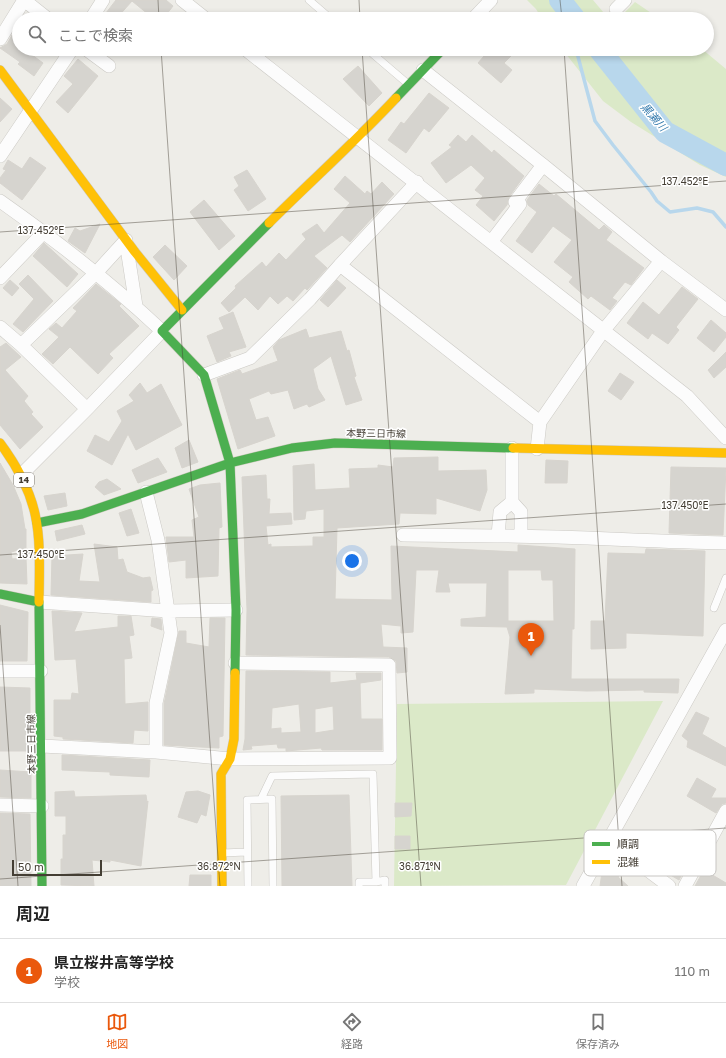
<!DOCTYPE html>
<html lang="ja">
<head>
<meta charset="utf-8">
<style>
	:root { --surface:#fff; --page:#f6f6f6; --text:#222; --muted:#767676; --line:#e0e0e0; --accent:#ea580c }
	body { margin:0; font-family:"Golos Text","Noto Sans JP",sans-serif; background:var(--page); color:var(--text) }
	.scale { position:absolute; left:12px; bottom:10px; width:90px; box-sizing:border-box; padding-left:4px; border:2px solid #443e34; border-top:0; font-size:11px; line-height:14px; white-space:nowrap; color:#443e34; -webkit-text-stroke:3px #fff; paint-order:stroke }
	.you { position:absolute; left:352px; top:561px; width:14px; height:14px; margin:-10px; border:3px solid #fff; border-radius:50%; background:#1a73e8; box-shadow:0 0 0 6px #1a73e833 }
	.badge { display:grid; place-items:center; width:26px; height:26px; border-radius:50%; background:var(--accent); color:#fff; font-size:13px; font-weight:700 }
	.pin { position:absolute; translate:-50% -33px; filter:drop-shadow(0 1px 2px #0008) }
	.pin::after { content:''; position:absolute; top:21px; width:14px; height:12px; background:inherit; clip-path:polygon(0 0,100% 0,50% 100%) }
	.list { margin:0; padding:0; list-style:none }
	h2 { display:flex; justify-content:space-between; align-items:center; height:52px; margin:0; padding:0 16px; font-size:17px }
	h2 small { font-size:13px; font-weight:400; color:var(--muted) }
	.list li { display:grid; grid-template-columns:26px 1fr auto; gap:12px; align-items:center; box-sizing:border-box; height:64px; padding:0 16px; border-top:1px solid var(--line) }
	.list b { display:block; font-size:15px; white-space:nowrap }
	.list p { margin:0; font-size:13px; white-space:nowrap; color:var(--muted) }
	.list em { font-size:13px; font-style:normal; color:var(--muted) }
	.icon { flex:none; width:22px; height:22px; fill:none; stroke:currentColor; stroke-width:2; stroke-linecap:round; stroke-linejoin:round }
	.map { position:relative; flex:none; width:726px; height:886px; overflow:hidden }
	.search { position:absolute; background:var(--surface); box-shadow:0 2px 6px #0003; left:12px; right:12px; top:12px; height:44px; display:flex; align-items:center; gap:10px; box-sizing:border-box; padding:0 14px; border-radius:22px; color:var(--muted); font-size:15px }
	.sheet { height:116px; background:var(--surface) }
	nav { display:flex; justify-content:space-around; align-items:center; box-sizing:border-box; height:56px; border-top:1px solid var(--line); background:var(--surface); font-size:11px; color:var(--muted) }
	nav a { display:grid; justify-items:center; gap:2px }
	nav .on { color:var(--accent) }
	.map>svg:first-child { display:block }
</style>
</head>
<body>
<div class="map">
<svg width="726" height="886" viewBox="0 0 726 886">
	<rect width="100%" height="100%" fill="#eeede8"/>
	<!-- green -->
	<path fill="#dbe9c8" d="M527 0H593L609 19H542L536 9Z
		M635 2 660 19H618Z
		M562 49H702L726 69V177L700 165 631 122 603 101Z
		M663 701 566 885 394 886 397 704Z"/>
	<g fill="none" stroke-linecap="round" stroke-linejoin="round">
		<!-- stream -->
		<path stroke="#b8d7ec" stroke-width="3.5" d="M562 3 567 19
			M576 49 595 121 613 145 651 192 657 201 670 212 697 208 713 212 726 227"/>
		<!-- river -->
		<path stroke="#b8d7ec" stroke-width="22" d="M560 0 575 19
			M599 49 665 132 726 165"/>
	</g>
	<!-- building -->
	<path fill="#d6d4cf" stroke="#d7d4ce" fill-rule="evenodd" d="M116 0H166L173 6 163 19H154L132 1 116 19H114L106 13Z
		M19 23V49H24L43 63 34 76 18 64 20 62 0 48 7 44Z
		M490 49H518L504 63 512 70 501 83 478 63Z
		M78 59 98 76 68 113 56 102 73 84 64 76Z
		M358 66 382 93 369 106 343 79Z
		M429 93 449 108 429 132 424 128 406 153 388 140 401 122 404 124Z
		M0 98 12 109 0 122Z
		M458 135 466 142 472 135 492 153 494 150 524 176 509 197 507 205 494 221 476 205 483 196 475 190 485 178 471 165 446 183 431 163 452 147 449 145Z
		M30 157 46 168 22 200 0 183V178L6 170 3 169 8 160 22 169Z
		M247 170 266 199 248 211 234 190 239 186 234 177Z
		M345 176 365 194 367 191 371 194 382 182 394 194 350 242 342 235 314 256 327 268 307 290 305 288 293 301 287 296 278 304 270 296 258 310 245 297 229 312 221 303 236 288 235 286 262 262 266 267 279 253 286 260 306 239 302 234 317 224 324 233 350 203 334 189Z
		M539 184 554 196 556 194 599 230 604 225 612 232 606 240 644 268 631 285 625 282 612 298 617 301 610 310 591 296 588 299 569 282 573 277 554 262 572 240 553 226 532 253 516 241 537 212 528 205 527 200Z
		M204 200 235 236 219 250 190 212Z
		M100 224 85 253 68 241 75 228 80 231Z
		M44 243 78 274 67 287 33 256Z
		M165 245 187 266 174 280 153 257Z
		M28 275 53 301 23 332 13 324 34 299 19 284Z
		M10 280 19 288 12 296 3 288Z
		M337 280 346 288 328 307 320 300Z
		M96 284 121 304 119 306 139 326 109 354 113 358 98 374 70 347 53 364 42 354 59 337 49 329 56 323 62 328 77 311 73 308Z
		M682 287 698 299 676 327 679 330 668 344 652 333 648 339 627 323 643 302 659 315Z
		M233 312 246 347 229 352 231 356 217 362 207 336 224 329 219 318Z
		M711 320 726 333V337L714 352 697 338Z
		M306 329 309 338 341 331 347 351 349 350 356 376 354 377 362 400 346 405 331 356 313 369 318 389 325 400 309 407 307 404 294 409 288 390 271 394 269 391 249 399 256 420 268 417 275 436 238 449 217 379 240 370 242 374 278 361 273 347 279 340Z
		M6 343 21 357 5 370 28 396 24 401 33 412 31 414 43 427 20 449 0 425V347Z
		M726 352V367L714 378 708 370Z
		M620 373 634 382 621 400 608 391Z
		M140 383 147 393 161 384 182 425 136 450 128 434 112 465 87 451 95 435 109 442 122 421 117 411 134 401 129 395Z
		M189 440 198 462 182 468 175 448Z
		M438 457V471L486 470 487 490 480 511 436 498V514L400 513 399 524 337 528 335 599 392 600 391 546 518 552V545L575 549 574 629H572L571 679H679L678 693 644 692V690L587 691 534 689V693L505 694 510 637 507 627 461 626V619L486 617 487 583H448L450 592H436L439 570H416L413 632 401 633V626L381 624 383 647 407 648V672L397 673 396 661 389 657 246 655 247 610 242 477 266 475 267 499H270L269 514 291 513 292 524 266 526 268 545 271 544V547L313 546V537H324V509L306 511 305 519 294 520 293 466 314 464 315 490 350 488 349 469 378 468V465L393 467 394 458ZM508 570H541L542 580H553L554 621H508Z
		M158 458 167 472 138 483 132 470Z
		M546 460 568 461 567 483H545Z
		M0 463 13 485 21 504 25 529H26V548L11 552 12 559 26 558 27 584 0 583Z
		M671 467 726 468 723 535 669 533Z
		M107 479 121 489 104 495 95 487 99 482Z
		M220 483 222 527 219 528 218 576 186 578V560L169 562 166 537H194L192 520 199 517 189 489 200 485Z
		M65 493 67 506 48 510 44 496Z
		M131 509 139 533 127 536 119 513Z
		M82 525 85 534 57 541 55 531Z
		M94 544 117 547 118 560 123 559 127 572 143 578 150 577 153 590 151 591V602L51 595 52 556 83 554 79 581 100 582Z
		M646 549 705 551 703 636 626 633V648L591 649V621H605L608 553 645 554Z
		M0 605 28 612 27 661H0Z
		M52 611 82 613 74 632 118 627V616H131L134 635 129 636 132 658 124 659 125 704 148 702V731L134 730 133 743 63 739V737L54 736V700H71L72 693 79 694 76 659 55 660Z
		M152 618 161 619 162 630 151 626Z
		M210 618H225L223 736 219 737V748L164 745V704L179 631H186V643L209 647Z
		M246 671 330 672V683L357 680 356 673H381V680L360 683 361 719H382V750H322L321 748 286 751V748H278L277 744 251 746 252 749 243 750 245 739ZM299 704 301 732 281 733V728L271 729 272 708ZM333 706 334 730 315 733V709Z
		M0 687 30 688V751H0Z
		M696 712 709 718 702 734 726 748V766L687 747 688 741 682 736Z
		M62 755 150 760 149 777 110 775V772L62 770Z
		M0 770 31 772V798L0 797Z
		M697 778 716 789 711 798H726V803L722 804 716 813 687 796Z
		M74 791 75 797 146 795 147 802 148 801 141 866 110 860V862L92 860 94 886 61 885V859H63V835H66V816H55V792Z
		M198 791 210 795 206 816 201 814 197 823 178 817 186 792Z
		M349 795 352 886H282L281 796Z
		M395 803H412L411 816 395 817Z
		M0 813 30 814 31 886H0Z
		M634 832 644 838 648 833 660 843 664 835 674 840 669 852 688 862 679 880 662 870 626 843Z
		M395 836H410V849H395Z
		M614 856 627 864 618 877 628 886H600L602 872Z
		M704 870 726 883V886H695Z
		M190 875H211V886H189Z"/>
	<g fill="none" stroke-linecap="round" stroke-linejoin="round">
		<defs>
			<path id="lane" d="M309 0 331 19
				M367 49 408 84
				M714 608 726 578
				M261 799 272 776 373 774 376 882H359V886
				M222 853 247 852
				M376 882 385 880V886
				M248 886 247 800 272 799 273 886"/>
			<path id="street" d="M182 0 206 19
				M616 9 625 0
				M91 19 103 0
				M473 19 491 0
				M0 39 24 0 48 19
				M86 49 109 66
				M245 49 687 396 726 438
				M423 70 543 165
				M0 156 72 49
				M417 182 340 265 540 422
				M0 201C57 241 111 283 162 331L87 409 21 475
				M126 242 136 306
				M491 242 520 204 515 202 543 165 661 261
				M0 278 44 232
				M0 327 21 345
				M204 375 250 358 310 299 340 265
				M87 409 21 345 96 273 126 240
				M512 448V502L500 512 498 536C574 536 650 542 726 543
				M537 449 540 422 603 331 661 261 726 310
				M146 492 158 540 171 633 156 703V752
				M512 502 521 512V536
				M403 535 498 536
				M39 602 168 611 236 610
				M0 671H41
				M42 746 156 752 230 759 390 758 389 665 235 663
				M0 805 42 806
				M609 841 669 886
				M583 886 726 630
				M685 886 726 811"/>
			<path id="fast" d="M396 98 443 49
				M37 523 82 514 230 463 292 448 335 443 513 448
				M0 594 39 602 42 886
				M235 673 236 610 230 463 204 375 162 331 269 223"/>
			<path id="slow" d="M0 70 135 252 182 310
				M269 223C311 181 355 142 396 98
				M0 443C43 501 40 534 39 602
				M513 448 726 453
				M222 886 221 774 230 759 234 739 235 673"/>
		</defs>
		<!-- lane casing -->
		<use href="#lane" stroke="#cbc9c4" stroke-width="8"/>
		<!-- street casing -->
		<use href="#street" stroke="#cbc9c4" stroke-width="14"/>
		<!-- fast casing -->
		<use href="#fast" stroke="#cdcabf" stroke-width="10"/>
		<!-- slow casing -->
		<use href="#slow" stroke="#cdcabf" stroke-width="10"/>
		<!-- lane -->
		<use href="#lane" stroke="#fcfcfc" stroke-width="7"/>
		<!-- street -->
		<use href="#street" stroke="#fcfcfc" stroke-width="13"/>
		<!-- fast -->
		<use href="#fast" stroke="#4caf50" stroke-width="9"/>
		<!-- slow -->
		<use href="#slow" stroke="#ffc107" stroke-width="9"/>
	</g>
	<!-- ticks -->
	<path fill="none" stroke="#443e34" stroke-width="1" stroke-opacity="0.45" d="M158 0 159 19M359 0 360 19M560 0 562 19M161 49 220 886M362 49 421 886M564 49 622 886M0 232 726 181M0 555 726 504M0 625 18 886M0 879 726 828"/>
	<g text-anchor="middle" stroke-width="3" stroke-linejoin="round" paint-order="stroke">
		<!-- shield labels -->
		<rect fill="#fff" stroke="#7c7871" stroke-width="1" x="14" y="473" width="20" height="14" rx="3"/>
		<g font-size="9" font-weight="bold" fill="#443e34">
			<text x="24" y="483">14</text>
		</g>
		<!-- street labels -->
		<g font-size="10" fill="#443e34" stroke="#fff">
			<text transform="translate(376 433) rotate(1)" y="4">本野三日市線</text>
			<text transform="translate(31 744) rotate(-91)" y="4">本野三日市線</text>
		</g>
		<!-- water labels -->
		<g font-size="11" font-style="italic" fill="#3178ac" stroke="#fff">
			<text transform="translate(654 117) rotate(49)" y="4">黒瀬川</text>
		</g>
	</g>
	<!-- legend -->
	<rect x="584" y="830" width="132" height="46" rx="6" fill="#fff" stroke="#c7c5c2" stroke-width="1"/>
	<rect x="592" y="842" width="18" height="4" fill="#4caf50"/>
	<rect x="592" y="860" width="18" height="4" fill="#ffc107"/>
	<g font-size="11" fill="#443e34">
		<text x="617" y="848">順調</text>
		<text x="617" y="866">混雑</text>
	</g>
	<g font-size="10" text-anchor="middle" fill="#443e34" stroke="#fff" stroke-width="3" stroke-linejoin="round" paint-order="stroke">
		<text x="685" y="185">137.452°E</text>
		<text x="41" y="234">137.452°E</text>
		<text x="685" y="509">137.450°E</text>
		<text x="41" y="558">137.450°E</text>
		<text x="219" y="870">36.872°N</text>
		<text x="420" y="870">36.871°N</text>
	</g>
</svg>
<div class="scale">50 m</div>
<div class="you"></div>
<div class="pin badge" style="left:531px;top:656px">1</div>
<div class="search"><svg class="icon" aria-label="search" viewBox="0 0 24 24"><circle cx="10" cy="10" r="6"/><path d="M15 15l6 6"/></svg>ここで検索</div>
</div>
<section class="sheet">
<h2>周辺<small></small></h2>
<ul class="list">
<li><span class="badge">1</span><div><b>県立桜井高等学校</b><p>学校</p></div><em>110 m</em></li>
</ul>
</section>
<nav>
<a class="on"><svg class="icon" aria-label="map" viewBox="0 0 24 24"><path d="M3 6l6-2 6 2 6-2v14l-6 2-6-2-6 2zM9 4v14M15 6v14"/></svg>地図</a>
<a><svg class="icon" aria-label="directions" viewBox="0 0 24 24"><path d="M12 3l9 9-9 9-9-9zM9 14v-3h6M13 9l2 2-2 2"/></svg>経路</a>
<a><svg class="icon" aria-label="saved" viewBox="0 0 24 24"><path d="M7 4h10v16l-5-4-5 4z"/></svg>保存済み</a>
</nav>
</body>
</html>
